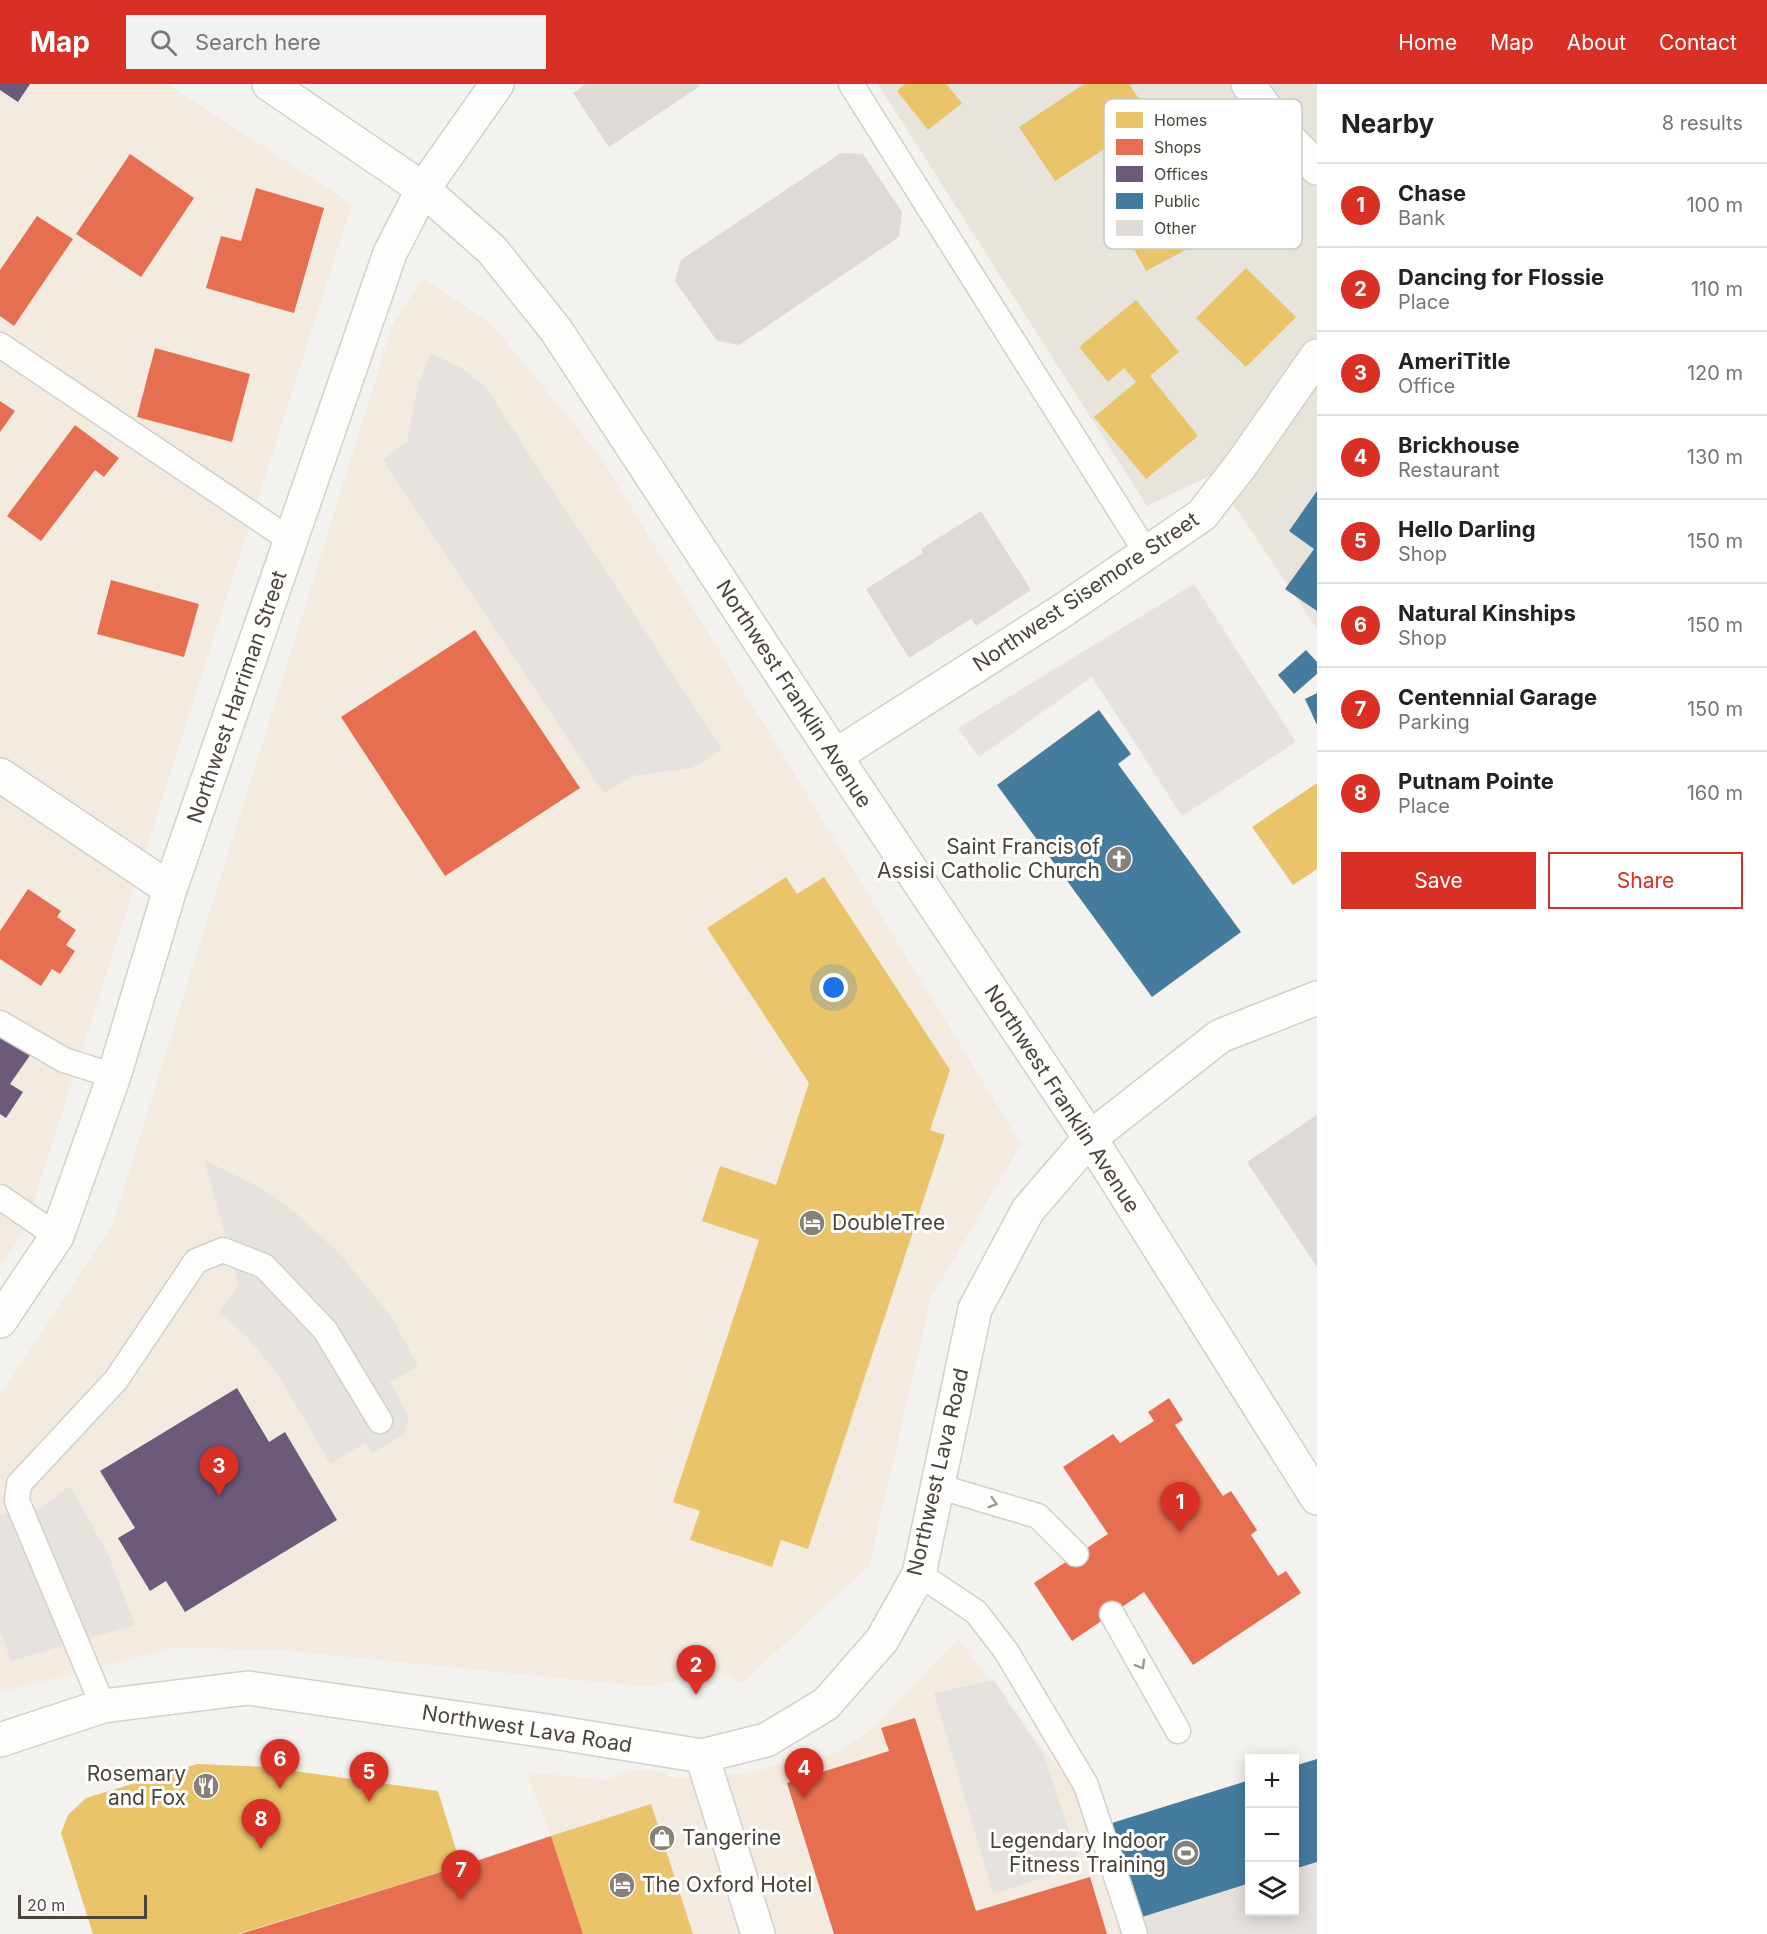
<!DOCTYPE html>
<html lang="en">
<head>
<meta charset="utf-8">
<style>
	:root { --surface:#fff; --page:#f2f2f2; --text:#222; --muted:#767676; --line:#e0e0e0; --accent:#d93025 }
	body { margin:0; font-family:Inter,sans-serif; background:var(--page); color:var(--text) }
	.controls { position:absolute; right:18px; bottom:18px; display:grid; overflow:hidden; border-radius:0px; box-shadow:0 3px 15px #0003 }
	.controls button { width:54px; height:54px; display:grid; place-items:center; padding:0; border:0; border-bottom:2px solid var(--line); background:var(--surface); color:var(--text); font:30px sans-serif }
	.scale { position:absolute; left:18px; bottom:15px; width:129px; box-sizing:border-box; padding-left:6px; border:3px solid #4b4439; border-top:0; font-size:16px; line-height:21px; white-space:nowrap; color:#4b4439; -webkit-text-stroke:4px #fff; paint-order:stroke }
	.you { position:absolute; left:834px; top:904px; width:21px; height:21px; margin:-15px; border:4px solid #fff; border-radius:50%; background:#1a73e8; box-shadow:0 0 0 9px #1a73e833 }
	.badge { display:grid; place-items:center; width:39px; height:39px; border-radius:50%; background:var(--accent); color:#fff; font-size:20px; font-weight:700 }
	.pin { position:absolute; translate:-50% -50px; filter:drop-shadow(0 2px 3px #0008) }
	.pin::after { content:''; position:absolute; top:32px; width:21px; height:18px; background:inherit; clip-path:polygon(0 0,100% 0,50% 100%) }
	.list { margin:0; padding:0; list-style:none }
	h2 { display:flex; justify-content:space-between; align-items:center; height:78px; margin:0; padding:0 24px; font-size:26px }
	h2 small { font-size:20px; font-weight:400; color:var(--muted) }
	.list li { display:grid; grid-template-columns:39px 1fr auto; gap:18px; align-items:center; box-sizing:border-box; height:84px; padding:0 24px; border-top:2px solid var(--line) }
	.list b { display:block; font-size:22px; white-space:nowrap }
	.list p { margin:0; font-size:20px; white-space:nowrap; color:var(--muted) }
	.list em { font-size:20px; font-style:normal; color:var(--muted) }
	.actions { display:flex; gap:12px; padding:18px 24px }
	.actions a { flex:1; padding:14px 0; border:2px solid var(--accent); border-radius:0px; text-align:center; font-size:21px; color:var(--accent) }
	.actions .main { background:var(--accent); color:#fff }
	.icon { flex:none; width:33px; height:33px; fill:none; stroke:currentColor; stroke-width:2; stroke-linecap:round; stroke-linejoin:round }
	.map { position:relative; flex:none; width:1317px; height:1850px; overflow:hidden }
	header { display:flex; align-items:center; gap:36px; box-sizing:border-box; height:84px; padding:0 30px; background:var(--accent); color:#fff }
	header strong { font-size:28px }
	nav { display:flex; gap:33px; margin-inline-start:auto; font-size:21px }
	.search { width:420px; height:54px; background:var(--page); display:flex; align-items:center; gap:15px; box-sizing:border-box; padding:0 21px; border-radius:0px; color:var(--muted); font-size:22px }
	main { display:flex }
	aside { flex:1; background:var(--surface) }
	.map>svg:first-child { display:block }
</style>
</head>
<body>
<header>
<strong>Map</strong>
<div class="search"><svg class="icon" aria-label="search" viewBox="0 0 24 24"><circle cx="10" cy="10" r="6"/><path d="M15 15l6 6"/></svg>Search here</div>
<nav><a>Home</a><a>Map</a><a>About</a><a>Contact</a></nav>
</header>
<main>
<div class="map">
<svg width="1317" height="1850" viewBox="0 0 1317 1850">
	<rect width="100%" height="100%" fill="#f4f2ee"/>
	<!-- residential -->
	<path fill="#e7e4dc" d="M878 0H1317V545L1213 390 1147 422Z"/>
	<!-- commercial -->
	<path fill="#f3ebdf" d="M0 0H167L352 120 25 1145 0 1184Z
		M423 194 491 240 598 369 1021 1060 931 1214 869 1482 742 1599 716 1587 649 1603 279 1566 175 1564 0 1608V1311L112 1142 393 240Z
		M958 1555 1081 1713 1122 1850H582L551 1752 526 1688 606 1696 629 1687 642 1685 665 1689 675 1695 755 1688 807 1670 831 1671 848 1662 873 1644Z"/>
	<!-- parking -->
	<path fill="#e6e3df" d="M431 269 462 284 486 304 722 665 692 684 632 692 604 710 383 376 407 357 418 302Z
		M1194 500 1296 658 1182 732 1092 593 979 673 958 644Z
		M204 1076 259 1103 297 1130 339 1169 391 1232 418 1282 390 1298 409 1334 404 1350 372 1369 365 1359 330 1380 285 1302 268 1278 247 1253 219 1228 239 1201Z
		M70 1402 108 1470 135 1541 11 1577 0 1547V1430L37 1426Z
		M994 1596 1044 1672 1081 1782 993 1810 934 1609Z
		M1317 1778V1850H1147L1142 1833 1249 1799 1250 1828H1294L1295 1785Z"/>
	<!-- homes -->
	<path fill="#e9c46a" d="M905 0H946L962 19 928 46 897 7Z
		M1084 0H1129L1152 34 1055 97 1019 43Z
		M1191 91 1221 147 1146 187 1116 132Z
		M1246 184 1296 233 1246 283 1196 234Z
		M1136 216 1179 268 1150 292 1198 352 1146 395 1094 333 1136 298 1124 284 1108 298 1079 263Z
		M1317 699V785L1293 801 1252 743Z
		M786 793 797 810 824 793 950 986 930 1046 945 1051 808 1465 781 1456 772 1483 690 1456 700 1427 673 1418 759 1156 702 1137 720 1082 776 1101 809 999 707 844Z
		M197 1680 265 1683 438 1707 461 1782 238 1850H93L61 1749 68 1731 86 1714Z
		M651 1720 693 1850H583L551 1752Z"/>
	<!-- shops -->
	<path fill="#e76f51" d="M130 70 194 114 141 193 76 150Z
		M256 104 324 124 294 229 206 204 221 152 241 157Z
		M37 132 73 155 14 242 0 232V186Z
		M155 264 250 290 232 358 137 333Z
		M0 317 15 327 0 348Z
		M75 341 119 374 104 393 95 386 41 457 7 432Z
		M111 496 199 520 184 573 97 550Z
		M475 546 580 704 445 792 341 633Z
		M28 805 61 827 57 833 76 846 66 861 75 867 60 890 52 885 41 902 0 875V847Z
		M1169 1314 1183 1336 1175 1341 1223 1412 1231 1407 1257 1446 1251 1451 1278 1492 1286 1487 1301 1509 1193 1581 1144 1508 1072 1557 1034 1499 1108 1450 1063 1383 1113 1350 1120 1359 1154 1337 1148 1328Z
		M915 1634 976 1827 1090 1793 1107 1850H834L787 1699 889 1667 881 1644Z
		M551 1752 583 1850H240L464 1781Z"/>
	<!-- offices -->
	<path fill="#6d597a" d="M0 0H30L18 18 0 6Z
		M0 945 33 967 10 1000 23 1008 6 1034 0 1030Z
		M237 1304 269 1358 285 1348 337 1436 185 1528 166 1497 150 1507 118 1454 135 1444 100 1387Z"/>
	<!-- public -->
	<path fill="#457b9d" d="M1317 407V527L1285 505 1314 465 1289 447Z
		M1306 566 1317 578V590L1294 610 1278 591Z
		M1317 609V641L1305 615Z
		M1099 626 1131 670 1118 680 1241 848 1152 913 997 701Z
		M1317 1675V1778L1294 1785V1682Z
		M1250 1696V1799L1142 1833 1112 1739Z"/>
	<!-- building -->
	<path fill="#dedbd6" d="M586 0H698L700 2 609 63 573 9Z
		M841 69 863 70 902 128 899 153 739 261 717 257 675 197 681 176Z
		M981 427 1031 506 976 542 971 535 909 574 866 505 923 469 921 465Z
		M1317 1031V1183L1247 1078Z"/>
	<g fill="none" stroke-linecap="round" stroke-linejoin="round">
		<defs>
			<path id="service" d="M851 0 1146 468
				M0 261 292 457
				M0 939 64 976 114 992
				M0 1113 57 1152
				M937 1402 1038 1432 1076 1470
				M919 1490 976 1528 1006 1567 1086 1701 1135 1850
				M1112 1530 1178 1647
				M103 1622 17 1417 19 1400 116 1296 196 1177 223 1166 264 1182 325 1246 380 1337"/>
			<path id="minor" d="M1248 0 1283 49 1317 84
				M835 672 1065 525 1202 431 1241 381 1317 272
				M0 691 170 805
				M0 1237 57 1152 114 992 170 805 390 169 423 105 497 0
				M0 1656 103 1622 248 1604 547 1647 702 1672 766 1656 826 1620 882 1556 919 1490 975 1225 1028 1126 1090 1054 1220 952 1317 914
				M702 1672 758 1850"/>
			<path id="tertiary" d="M269 0 423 105 492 166 556 246 835 672 1090 1054 1317 1414"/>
		</defs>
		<!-- service casing -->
		<use href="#service" stroke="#d2d0cb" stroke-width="27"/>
		<!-- minor casing -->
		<use href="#minor" stroke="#d2d0cb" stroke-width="36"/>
		<!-- tertiary casing -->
		<use href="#tertiary" stroke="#d2d0cb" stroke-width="36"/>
		<!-- service -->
		<use href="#service" stroke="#fdfdfc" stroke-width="24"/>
		<!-- minor -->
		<use href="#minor" stroke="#fdfdfc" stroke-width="33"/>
		<!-- tertiary -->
		<use href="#tertiary" stroke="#fdfdfc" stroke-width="33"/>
	</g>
	<!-- one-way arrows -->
	<defs><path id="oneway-chevron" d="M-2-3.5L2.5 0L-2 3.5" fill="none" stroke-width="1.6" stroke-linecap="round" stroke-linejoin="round" transform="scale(1.5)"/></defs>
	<g stroke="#9b9791">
		<use href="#oneway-chevron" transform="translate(993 1419) rotate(17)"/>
		<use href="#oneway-chevron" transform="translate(1141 1581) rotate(60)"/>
	</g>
	<!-- icons -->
	<defs>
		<symbol id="church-disc" viewBox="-11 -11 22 22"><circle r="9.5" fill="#868178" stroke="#fff"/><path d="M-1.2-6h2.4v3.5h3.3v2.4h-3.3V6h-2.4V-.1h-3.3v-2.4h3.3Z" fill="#fff"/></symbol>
		<symbol id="hotel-disc" viewBox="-11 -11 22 22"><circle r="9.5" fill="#868178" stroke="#fff"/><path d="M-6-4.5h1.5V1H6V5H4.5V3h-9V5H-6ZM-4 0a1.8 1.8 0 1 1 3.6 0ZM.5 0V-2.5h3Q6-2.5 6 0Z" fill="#fff"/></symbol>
		<symbol id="restaurant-disc" viewBox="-11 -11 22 22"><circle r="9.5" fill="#868178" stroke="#fff"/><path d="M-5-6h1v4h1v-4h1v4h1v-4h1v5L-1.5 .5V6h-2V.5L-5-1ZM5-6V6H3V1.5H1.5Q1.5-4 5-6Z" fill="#fff"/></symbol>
		<symbol id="shop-disc" viewBox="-11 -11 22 22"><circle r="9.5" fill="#868178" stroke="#fff"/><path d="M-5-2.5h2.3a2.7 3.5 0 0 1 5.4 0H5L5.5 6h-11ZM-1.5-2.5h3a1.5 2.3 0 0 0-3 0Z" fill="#fff"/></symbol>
		<symbol id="stadium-disc" viewBox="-11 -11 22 22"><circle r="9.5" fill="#868178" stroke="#fff"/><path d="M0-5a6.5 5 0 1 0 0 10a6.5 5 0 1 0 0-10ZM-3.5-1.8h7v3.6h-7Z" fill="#fff"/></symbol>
	</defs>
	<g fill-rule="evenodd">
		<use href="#church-disc" x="1104" y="760" width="30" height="30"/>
		<use href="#hotel-disc" x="797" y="1124" width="30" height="30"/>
		<use href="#restaurant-disc" x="191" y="1687" width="30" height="30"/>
		<use href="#shop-disc" x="647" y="1739" width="30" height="30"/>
		<use href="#stadium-disc" x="1171" y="1754" width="30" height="30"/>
		<use href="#hotel-disc" x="607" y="1786" width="30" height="30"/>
	</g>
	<g text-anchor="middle" stroke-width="6" stroke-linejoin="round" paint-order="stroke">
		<!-- street labels -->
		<g font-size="21" fill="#4b4439" stroke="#fff">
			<text transform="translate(1086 508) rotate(-34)" y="7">Northwest Sisemore Street</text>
			<text transform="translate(794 610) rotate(57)" y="7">Northwest Franklin Avenue</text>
			<text transform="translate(237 613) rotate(-71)" y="7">Northwest Harriman Street</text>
			<text transform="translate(1062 1015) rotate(57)" y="7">Northwest Franklin Avenue</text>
			<text transform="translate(938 1388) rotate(-77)" y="7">Northwest Lava Road</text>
			<text transform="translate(527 1645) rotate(9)" y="7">Northwest Lava Road</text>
		</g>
		<!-- poi labels -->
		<g font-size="21" fill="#4b4439" stroke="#fff" text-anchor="end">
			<text x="1100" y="770">Saint Francis of<tspan x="1100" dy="24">Assisi Catholic Church</tspan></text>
			<text x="832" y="1146" text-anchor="start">DoubleTree</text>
			<text x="186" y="1697">Rosemary<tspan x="186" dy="24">and Fox</tspan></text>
			<text x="682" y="1761" text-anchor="start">Tangerine</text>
			<text x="1166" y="1764">Legendary Indoor<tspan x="1166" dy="24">Fitness Training</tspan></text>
			<text x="642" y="1808" text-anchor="start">The Oxford Hotel</text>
		</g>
	</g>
	<!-- legend -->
	<rect x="1104" y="15" width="198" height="150" rx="9" fill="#fff" stroke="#c9c7c4" stroke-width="1.5"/>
	<rect x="1116" y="28" width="27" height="16" fill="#e9c46a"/>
	<rect x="1116" y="55" width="27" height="16" fill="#e76f51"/>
	<rect x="1116" y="82" width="27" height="16" fill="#6d597a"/>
	<rect x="1116" y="109" width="27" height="16" fill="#457b9d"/>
	<rect x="1116" y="136" width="27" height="16" fill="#dedbd6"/>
	<g font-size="16" fill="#4b4439">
		<text x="1154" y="42">Homes</text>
		<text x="1154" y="69">Shops</text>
		<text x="1154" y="96">Offices</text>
		<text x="1154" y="123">Public</text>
		<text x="1154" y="150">Other</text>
	</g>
</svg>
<div class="controls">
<button>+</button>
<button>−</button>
<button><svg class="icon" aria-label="layers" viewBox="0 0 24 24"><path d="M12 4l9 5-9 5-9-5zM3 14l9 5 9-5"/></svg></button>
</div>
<div class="scale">20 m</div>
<div class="you"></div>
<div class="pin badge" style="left:1180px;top:1448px">1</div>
<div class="pin badge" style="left:696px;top:1611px">2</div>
<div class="pin badge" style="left:219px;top:1412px">3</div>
<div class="pin badge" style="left:804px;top:1714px">4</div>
<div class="pin badge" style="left:369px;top:1718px">5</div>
<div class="pin badge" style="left:280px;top:1705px">6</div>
<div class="pin badge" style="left:461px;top:1816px">7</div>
<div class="pin badge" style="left:261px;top:1765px">8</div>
</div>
<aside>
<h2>Nearby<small>8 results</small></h2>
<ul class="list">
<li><span class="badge">1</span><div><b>Chase</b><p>Bank</p></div><em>100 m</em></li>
<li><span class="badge">2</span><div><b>Dancing for Flossie</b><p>Place</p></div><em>110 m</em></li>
<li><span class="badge">3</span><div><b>AmeriTitle</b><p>Office</p></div><em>120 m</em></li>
<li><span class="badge">4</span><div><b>Brickhouse</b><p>Restaurant</p></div><em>130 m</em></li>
<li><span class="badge">5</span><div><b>Hello Darling</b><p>Shop</p></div><em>150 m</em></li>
<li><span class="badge">6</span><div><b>Natural Kinships</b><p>Shop</p></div><em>150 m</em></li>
<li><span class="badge">7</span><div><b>Centennial Garage</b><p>Parking</p></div><em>150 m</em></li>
<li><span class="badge">8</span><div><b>Putnam Pointe</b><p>Place</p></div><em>160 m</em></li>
</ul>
<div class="actions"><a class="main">Save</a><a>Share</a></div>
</aside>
</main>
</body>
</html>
